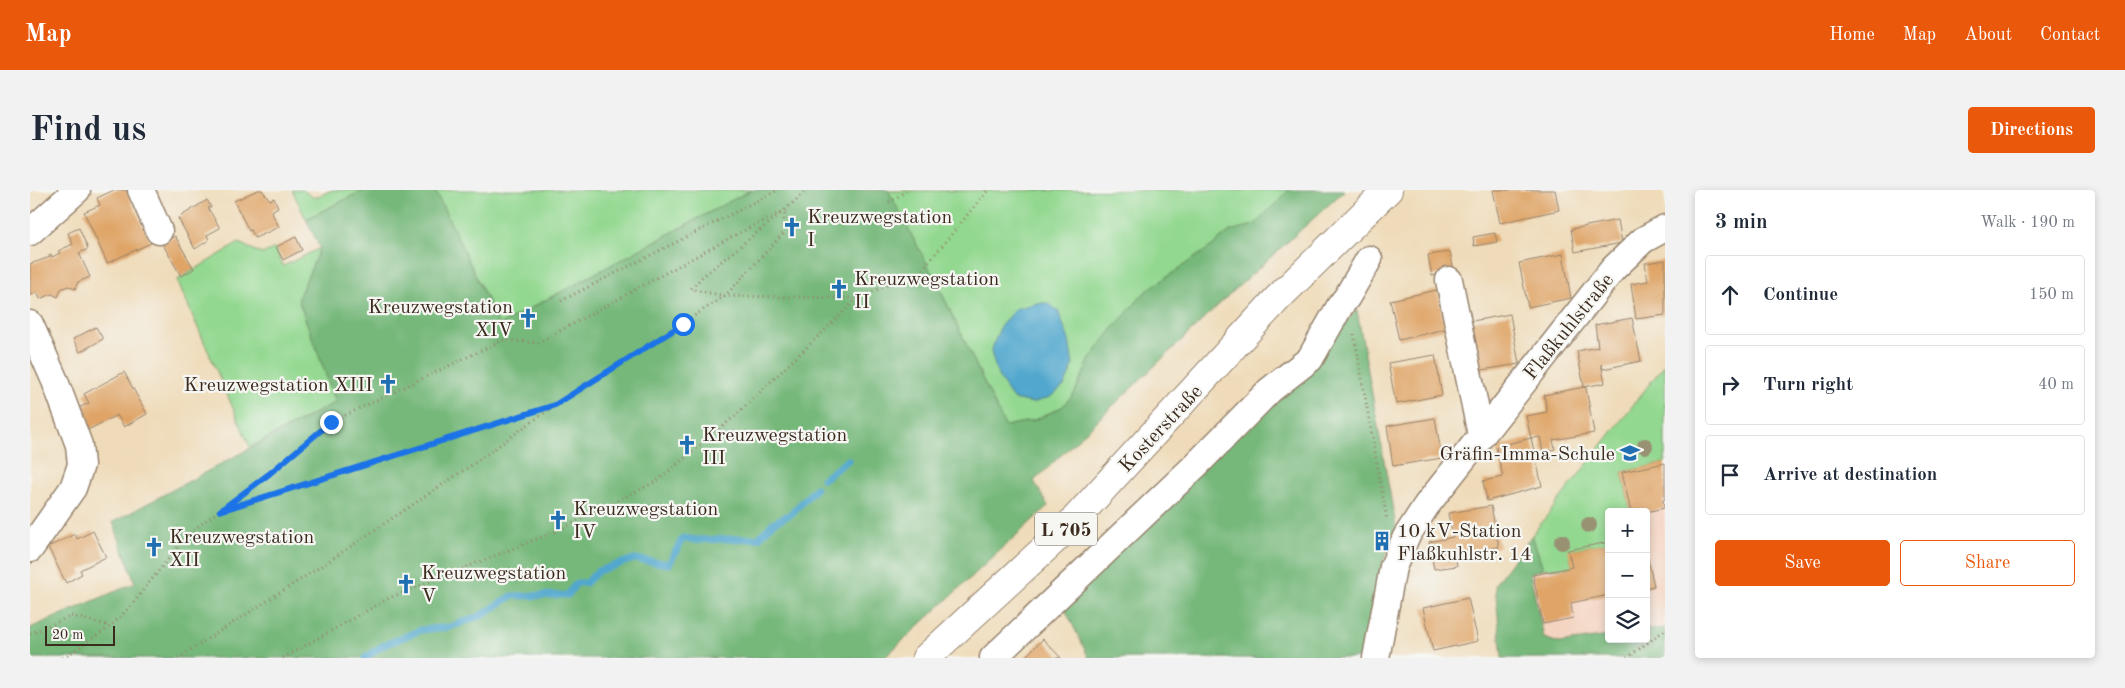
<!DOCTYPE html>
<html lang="en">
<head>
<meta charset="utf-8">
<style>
	:root { --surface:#fff; --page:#f2f2f3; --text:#1f2937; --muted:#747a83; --line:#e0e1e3; --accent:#ea580c }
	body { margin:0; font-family:"Old Standard TT",serif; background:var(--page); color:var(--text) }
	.controls { position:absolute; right:15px; bottom:15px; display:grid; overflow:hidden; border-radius:5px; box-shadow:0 2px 8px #0003 }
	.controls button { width:45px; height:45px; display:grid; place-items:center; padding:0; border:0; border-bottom:1px solid var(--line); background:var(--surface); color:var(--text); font:25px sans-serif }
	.scale { position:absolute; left:15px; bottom:12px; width:70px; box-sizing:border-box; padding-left:5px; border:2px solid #3b2a1e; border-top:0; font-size:14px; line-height:18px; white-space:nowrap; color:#3b2a1e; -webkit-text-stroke:4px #f6f6f2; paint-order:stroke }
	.stop { position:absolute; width:15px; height:15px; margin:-11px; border:4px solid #1a73e8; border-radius:50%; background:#fff }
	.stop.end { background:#1a73e8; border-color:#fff; box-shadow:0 1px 5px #0008 }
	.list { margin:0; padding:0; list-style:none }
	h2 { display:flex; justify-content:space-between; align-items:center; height:65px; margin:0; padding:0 20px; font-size:21px }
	h2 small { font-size:16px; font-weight:400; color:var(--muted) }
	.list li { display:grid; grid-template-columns:32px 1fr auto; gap:15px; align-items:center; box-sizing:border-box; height:80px; margin:0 10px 10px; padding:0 10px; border:1px solid var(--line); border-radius:5px }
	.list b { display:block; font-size:19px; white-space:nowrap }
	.list em { font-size:16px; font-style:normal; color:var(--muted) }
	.actions { display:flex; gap:10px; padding:15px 20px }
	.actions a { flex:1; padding:11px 0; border:1px solid var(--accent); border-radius:5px; text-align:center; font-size:18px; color:var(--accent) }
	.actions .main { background:var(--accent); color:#fff }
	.icon { flex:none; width:28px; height:28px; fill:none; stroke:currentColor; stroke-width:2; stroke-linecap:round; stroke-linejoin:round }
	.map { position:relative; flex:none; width:1635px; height:468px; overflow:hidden; border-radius:5px }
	header { display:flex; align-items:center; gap:30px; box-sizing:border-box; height:70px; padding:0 25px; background:var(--accent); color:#fff }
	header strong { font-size:24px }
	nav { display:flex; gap:28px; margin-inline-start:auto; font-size:18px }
	.intro { display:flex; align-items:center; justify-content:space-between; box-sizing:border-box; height:120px; padding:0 30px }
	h1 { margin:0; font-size:35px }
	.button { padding:12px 22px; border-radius:5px; background:var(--accent); color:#fff; font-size:18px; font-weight:700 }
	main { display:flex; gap:30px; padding:0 30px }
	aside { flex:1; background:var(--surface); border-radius:5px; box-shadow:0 2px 8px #0003 }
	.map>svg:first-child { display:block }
</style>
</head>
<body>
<header>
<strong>Map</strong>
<nav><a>Home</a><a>Map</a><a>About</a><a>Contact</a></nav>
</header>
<div class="intro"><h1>Find us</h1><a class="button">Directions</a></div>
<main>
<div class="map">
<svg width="1635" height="468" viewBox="0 0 1635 468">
	<rect width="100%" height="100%" fill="#f6f6f2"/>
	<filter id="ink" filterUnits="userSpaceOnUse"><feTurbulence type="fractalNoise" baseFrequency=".02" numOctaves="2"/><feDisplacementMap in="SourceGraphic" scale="10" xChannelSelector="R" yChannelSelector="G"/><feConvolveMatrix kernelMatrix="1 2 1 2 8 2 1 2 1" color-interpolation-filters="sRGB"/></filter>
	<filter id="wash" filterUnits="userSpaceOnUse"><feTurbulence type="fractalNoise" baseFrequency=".0096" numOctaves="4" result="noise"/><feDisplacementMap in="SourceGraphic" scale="20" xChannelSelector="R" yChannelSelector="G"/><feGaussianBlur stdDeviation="1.12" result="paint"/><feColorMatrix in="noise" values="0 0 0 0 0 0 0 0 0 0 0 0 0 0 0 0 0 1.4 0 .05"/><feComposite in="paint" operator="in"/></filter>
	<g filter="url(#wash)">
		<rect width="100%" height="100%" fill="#efdbb9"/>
		<!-- built -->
		<path fill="#f4d3c0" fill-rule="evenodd" d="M1635 174V463L1612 468H1484L1467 390ZM1579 322H1616V449H1579Z"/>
		<!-- green -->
		<path fill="#93d890" stroke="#678157" d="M262 0H273L284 8 302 0H334L276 29Z
			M405 0H721L469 135Z
			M1259 0 1224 35 1200 41 1182 56 1060 169 1044 204 1032 217 1005 230 975 237 909 97 856 1Z
			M209 53 232 64 245 58 253 76 290 58 268 109 306 212 220 257 147 90Z
			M1635 174V273L1592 282 1601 322H1579V352L1539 360 1542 377 1513 379 1502 345Z"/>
		<!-- forest -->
		<path fill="#76b87a" stroke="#58714c" d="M334 0H405L469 135 721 0H858L909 97 975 236 1005 230 1032 217 1044 204 1060 169 1080 142 1116 101 1182 56 1200 41 1224 35 1259 0H1315L1199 105 1004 291 1018 316 854 468H0V438L105 393 83 332 306 212 268 109 290 58 276 29Z
			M1327 120 1366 337 1350 381 1333 468H1059L1031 411 1254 197Z
			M1502 345 1513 379 1500 383 1514 448 1529 453 1579 446V449H1616V440L1635 438V468H1472L1465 394Z"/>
		<!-- water -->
		<path fill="#51a7ce" stroke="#466876" d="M1007 113H1017L1028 121 1039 150 1043 176 1034 196 1020 207 1003 213 983 209 968 186 961 162 970 137 985 119Z"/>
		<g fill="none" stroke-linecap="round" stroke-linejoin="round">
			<!-- stream -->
			<path stroke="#51a7ce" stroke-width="7" d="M793 289 818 270
				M335 468 352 456 391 440 420 437 452 425 482 406 538 405 546 393H556L568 381 604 369 639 374 653 348 666 350 729 348 743 333 761 324 786 298"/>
		</g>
		<g id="blocks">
			<!-- building -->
			<path fill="#dfa466" d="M84 0H96L121 53 77 73 54 22 70 15 67 8Z
				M228 0H232L240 10 244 8 248 17 243 20 242 23 249 37 225 48 221 40 219 41 204 11Z
				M1463 0H1525L1529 20 1470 33Z
				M177 10 181 17 178 18 190 38 177 45 179 50 165 59 148 28Z
				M1588 30 1592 53 1545 62 1541 39Z
				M49 38 58 59 49 63 60 87 48 92 45 99 38 96 31 99 28 107 22 104 10 109 7 102 0 106V74L20 67 19 65 21 64 22 67 30 63 28 61 43 54 38 43Z
				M1465 43 1467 52 1444 56 1443 47Z
				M145 46 164 79 151 86 132 53Z
				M266 47 272 60 253 70 246 57Z
				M1420 62 1424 81 1402 86 1398 65Z
				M1533 64 1541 108 1498 117 1489 73Z
				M1635 70V125L1606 129 1601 94 1618 91 1615 73Z
				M1407 100 1415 139 1369 150 1360 110Z
				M1480 124 1489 174 1446 181 1437 132Z
				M1602 128 1611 171 1573 179 1571 174 1575 193 1554 197 1556 198 1564 243 1523 250 1525 259 1513 262 1510 247 1501 248 1496 226 1517 222 1514 205 1554 197 1547 161 1568 157 1565 135Z
				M66 137 73 149 50 162 43 149Z
				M1405 165 1412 205 1366 214 1358 173Z
				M94 182 117 224 94 237 87 225 54 242 44 220 59 213 54 204Z
				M1405 228 1412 268 1363 276 1357 236Z
				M1501 248 1512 296 1457 311 1453 291 1473 287 1466 257Z
				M1635 273V309L1633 310 1634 318 1616 322H1601L1592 282Z
				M1461 316 1469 357 1425 364 1427 376 1404 379 1399 352 1423 347 1418 323Z
				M63 341 76 367 50 380 52 384 36 393 18 357 45 344 47 349Z
				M1349 346H1353L1355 355 1350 356Z
				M1579 352V405L1541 413 1543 428 1513 434 1503 385 1542 377 1538 360Z
				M1616 361 1624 396 1616 398Z
				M1438 408 1448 451 1403 461 1393 418Z
				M1013 449 1031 468H994Z"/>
		</g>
	</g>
	<g filter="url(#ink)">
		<use href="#blocks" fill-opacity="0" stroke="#95826c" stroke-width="1"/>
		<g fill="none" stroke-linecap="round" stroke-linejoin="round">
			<defs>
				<path id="minor" d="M111 0 129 41
					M0 42 47 0
					M1419 90 1451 245
					M0 134 25 191 49 255 51 275 43 298 0 359
					M963 468 1166 275 1240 200 1280 169 1310 116 1317 107 1339 69
					M1346 468 1363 377 1376 347 1396 316 1583 79 1613 50 1635 38"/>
				<path id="major" d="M896 468 1036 339 1247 109 1358 0"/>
			</defs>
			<!-- minor casing -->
			<use href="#minor" stroke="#95826c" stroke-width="29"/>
			<!-- major casing -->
			<use href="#major" stroke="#95826c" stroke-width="30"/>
			<!-- path -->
			<path stroke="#95826c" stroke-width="3" stroke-dasharray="1 4" stroke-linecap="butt" d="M859 12 879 0
				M755 20 777 0
				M750 24 672 87 661 99 695 106 828 108 892 80 958 0
				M531 111 748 0
				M1324 144 1357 330
				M357 205 358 196
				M192 320 522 216
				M0 444 41 426 80 436
				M33 468 81 436 99 418 159 343 239 284 301 232 473 150 508 153 705 45 755 20
				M148 468 296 373 446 272 525 215 695 106 753 44 755 21
				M253 468 359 408 529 340 627 291 705 226 828 108
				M1597 468 1635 440"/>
			<!-- minor -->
			<use href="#minor" stroke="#fff" stroke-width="26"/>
			<!-- major -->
			<use href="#major" stroke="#fff" stroke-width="28"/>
		</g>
		<!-- trees -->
		<g fill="#989273">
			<circle cx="1615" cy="256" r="8"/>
			<circle cx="1559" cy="335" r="8"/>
			<circle cx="1532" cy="352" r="8"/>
		</g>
	</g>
	<g fill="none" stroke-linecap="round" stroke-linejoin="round" filter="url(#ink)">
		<!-- route -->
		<path stroke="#1a73e8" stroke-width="6" d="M301 232 239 284 190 321 525 215 653 134"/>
	</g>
	<!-- icons -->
	<defs>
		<symbol id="church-bare" viewBox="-9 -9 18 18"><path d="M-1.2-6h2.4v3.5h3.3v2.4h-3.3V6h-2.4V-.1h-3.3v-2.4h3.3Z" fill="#1f6fb2" stroke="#f6f6f2" stroke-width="2.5" paint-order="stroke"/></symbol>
		<symbol id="school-bare" viewBox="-9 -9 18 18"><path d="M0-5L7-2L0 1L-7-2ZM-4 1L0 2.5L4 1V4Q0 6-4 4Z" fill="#1f6fb2" stroke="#f6f6f2" stroke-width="2.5" paint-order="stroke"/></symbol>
		<symbol id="building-bare" viewBox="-9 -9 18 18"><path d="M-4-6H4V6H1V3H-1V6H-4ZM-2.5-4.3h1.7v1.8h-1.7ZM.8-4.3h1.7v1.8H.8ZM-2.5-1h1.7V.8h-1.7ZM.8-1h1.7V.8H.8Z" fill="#1f6fb2" stroke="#f6f6f2" stroke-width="2.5" paint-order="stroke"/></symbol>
	</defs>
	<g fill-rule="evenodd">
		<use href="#church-bare" x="748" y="23" width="28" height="28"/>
		<use href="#church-bare" x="795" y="85" width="28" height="28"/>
		<use href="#church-bare" x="484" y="114" width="28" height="28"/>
		<use href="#church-bare" x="344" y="180" width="28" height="28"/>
		<use href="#church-bare" x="643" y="241" width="28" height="28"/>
		<use href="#school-bare" x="1586" y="249" width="28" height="28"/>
		<use href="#church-bare" x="514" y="316" width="28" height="28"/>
		<use href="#building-bare" x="1338" y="337" width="28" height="28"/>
		<use href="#church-bare" x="110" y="343" width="28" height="28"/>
		<use href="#church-bare" x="362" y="380" width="28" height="28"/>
	</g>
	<g text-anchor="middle" stroke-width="4.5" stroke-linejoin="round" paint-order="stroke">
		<!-- shield labels -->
		<rect fill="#f6f6f2" stroke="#73675e" stroke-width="1" x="1005" y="322.5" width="62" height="33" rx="4"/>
		<g font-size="19" font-weight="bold" fill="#3b2a1e">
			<text x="1036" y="346">L 705</text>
		</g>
		<!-- poi labels -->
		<g font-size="20" fill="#3b2a1e" stroke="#f6f6f2" text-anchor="start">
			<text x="777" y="33">Kreuzwegstation<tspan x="777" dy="23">I</tspan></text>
			<text x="824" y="95">Kreuzwegstation<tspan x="824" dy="23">II</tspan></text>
			<text x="483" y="123" text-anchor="end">Kreuzwegstation<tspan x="483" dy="23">XIV</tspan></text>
			<text x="343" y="201" text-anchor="end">Kreuzwegstation XIII</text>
			<text x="672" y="251">Kreuzwegstation<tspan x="672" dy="23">III</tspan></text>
			<text x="1585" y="270" text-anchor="end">Gräfin-Imma-Schule</text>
			<text x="543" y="325">Kreuzwegstation<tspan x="543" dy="23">IV</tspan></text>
			<text x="1367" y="347">10 kV-Station<tspan x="1367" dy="23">Flaßkuhlstr. 14</tspan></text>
			<text x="139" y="353">Kreuzwegstation<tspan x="139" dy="23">XII</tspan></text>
			<text x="391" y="389">Kreuzwegstation<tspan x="391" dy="23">V</tspan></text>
		</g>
		<!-- street labels -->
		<g font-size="20" fill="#3b2a1e" stroke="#f6f6f2">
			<text transform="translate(1538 136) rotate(-51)" y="7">Flaßkuhlstraße</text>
			<text transform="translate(1130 238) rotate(-47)" y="7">Kosterstraße</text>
		</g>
	</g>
</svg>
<div class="controls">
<button>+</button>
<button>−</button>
<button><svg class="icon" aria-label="layers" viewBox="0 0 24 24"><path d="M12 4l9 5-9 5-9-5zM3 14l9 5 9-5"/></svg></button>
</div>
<div class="scale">20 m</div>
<div class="stop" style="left:653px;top:134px"></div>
<div class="stop end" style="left:301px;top:232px"></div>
</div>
<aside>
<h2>3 min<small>Walk · 190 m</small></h2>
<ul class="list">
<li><svg class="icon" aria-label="ahead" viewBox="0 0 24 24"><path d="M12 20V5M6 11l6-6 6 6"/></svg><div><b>Continue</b></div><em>150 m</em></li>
<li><svg class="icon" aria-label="right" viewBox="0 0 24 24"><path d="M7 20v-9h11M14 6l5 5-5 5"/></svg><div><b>Turn right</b></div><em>40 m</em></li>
<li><svg class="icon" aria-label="arrive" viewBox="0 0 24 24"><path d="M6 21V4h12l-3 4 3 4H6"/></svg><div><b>Arrive at destination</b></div></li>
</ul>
<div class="actions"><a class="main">Save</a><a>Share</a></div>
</aside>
</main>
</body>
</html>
